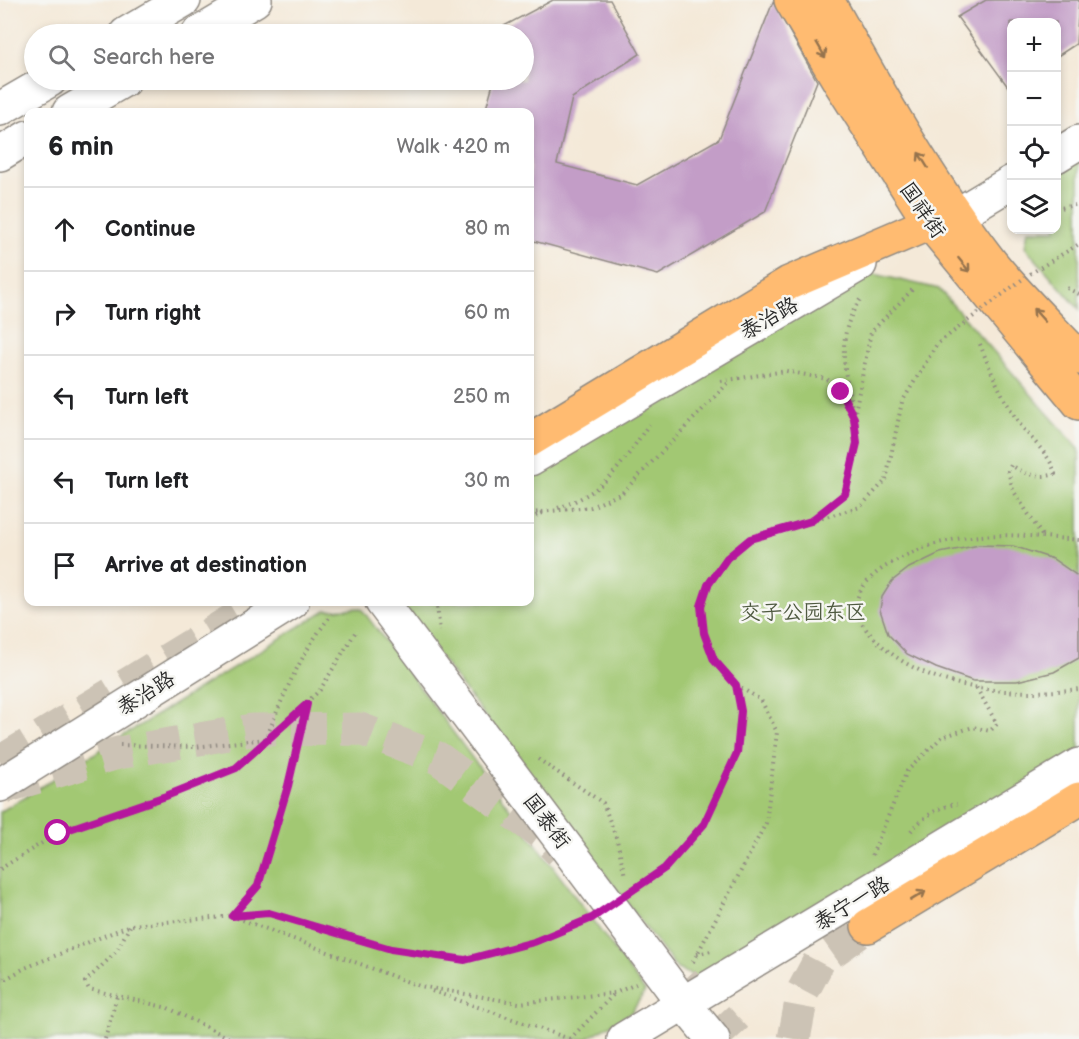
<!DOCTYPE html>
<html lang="en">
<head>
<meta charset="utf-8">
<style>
	:root { --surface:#fff; --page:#f2f2f2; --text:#202124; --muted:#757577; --line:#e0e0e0 }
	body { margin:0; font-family:"Balsamiq Sans","LXGW WenKai TC",sans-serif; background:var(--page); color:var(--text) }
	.controls { position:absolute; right:18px; top:18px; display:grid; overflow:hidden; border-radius:12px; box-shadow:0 3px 9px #0003 }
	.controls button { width:54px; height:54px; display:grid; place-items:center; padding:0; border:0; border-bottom:2px solid var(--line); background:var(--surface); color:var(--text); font:30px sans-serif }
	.stop { position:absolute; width:18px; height:18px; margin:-14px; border:4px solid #b5179e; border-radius:50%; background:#fff }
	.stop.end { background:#b5179e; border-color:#fff; box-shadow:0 2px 6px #0008 }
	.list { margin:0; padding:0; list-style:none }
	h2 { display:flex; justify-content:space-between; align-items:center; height:78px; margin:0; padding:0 24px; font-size:26px }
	h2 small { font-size:20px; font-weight:400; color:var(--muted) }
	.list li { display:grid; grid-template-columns:39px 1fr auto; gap:18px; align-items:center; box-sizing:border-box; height:84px; padding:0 24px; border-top:2px solid var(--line) }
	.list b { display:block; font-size:22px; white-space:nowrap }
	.list em { font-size:20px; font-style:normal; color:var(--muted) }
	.icon { flex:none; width:33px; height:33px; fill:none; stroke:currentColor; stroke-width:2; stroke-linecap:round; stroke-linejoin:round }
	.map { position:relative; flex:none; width:1079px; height:1039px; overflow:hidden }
	.search { position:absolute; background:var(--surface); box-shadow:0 3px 9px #0003; left:24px; top:24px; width:510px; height:66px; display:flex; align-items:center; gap:15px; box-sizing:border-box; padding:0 21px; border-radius:33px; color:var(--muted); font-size:22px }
	.panel { position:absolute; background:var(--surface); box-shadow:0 3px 9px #0003; left:24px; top:108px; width:510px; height:498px; border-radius:12px }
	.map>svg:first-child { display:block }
</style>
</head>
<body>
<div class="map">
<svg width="1079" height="1039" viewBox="0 0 1079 1039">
	<rect width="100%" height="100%" fill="#f6f6f2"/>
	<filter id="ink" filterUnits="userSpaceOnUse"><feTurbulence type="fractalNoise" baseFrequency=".0167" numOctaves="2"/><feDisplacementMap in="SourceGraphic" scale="12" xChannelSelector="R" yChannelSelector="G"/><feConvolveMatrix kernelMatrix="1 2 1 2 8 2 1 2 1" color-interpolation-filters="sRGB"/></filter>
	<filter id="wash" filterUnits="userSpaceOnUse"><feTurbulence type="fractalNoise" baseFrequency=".008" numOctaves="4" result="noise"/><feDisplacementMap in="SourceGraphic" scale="24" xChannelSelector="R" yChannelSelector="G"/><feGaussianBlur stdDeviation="1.35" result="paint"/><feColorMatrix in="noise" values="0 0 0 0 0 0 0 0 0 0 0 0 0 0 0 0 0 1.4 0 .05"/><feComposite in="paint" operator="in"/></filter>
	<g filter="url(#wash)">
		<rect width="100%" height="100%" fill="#f4e9d8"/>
		<!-- green -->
		<path fill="#a2c873" stroke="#667a4f" stroke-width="1.5" d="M1079 159V309L1025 247 1028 230H1056L1057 172Z
			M857 270 939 289 1079 449V753L710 983 677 969 398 602H530V467Z
			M361 608 645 991 631 1013 586 1039H0V812L326 610Z"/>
		<g id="blocks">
			<!-- building -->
			<path fill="#c39dc7" d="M553 0H610L640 54 572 98 557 164 637 185 719 139 773 2 817 81 765 212 658 275 530 240V112H485L494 80H524V34H489Z
				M986 0H1079L1076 44 1056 57V22H1011V91L957 17Z
				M979 545 1013 546 1053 559 1079 577V658L1054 672 1017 681H973L936 668 907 654 888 634 880 610 882 597 892 581 909 568 940 553Z"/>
		</g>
	</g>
	<g filter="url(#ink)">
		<use href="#blocks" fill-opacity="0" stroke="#908a82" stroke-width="1.5"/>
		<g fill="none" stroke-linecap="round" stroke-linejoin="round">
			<!-- major-tunnel -->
			<path stroke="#ccc3b5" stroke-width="33" stroke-dasharray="33 16" stroke-linecap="butt" d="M0 762 244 613
				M5 787 118 753 252 730 360 729 438 758 543 835 560 852
				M683 981 736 1039
				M794 1039 803 991 819 961 868 926"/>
			<defs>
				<path id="minor" d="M126 34 184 0
					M198 34 255 0
					M0 109 50 80
					M69 112 124 80
					M0 154 28 137
					M1056 156 1079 142
					M930 223 957 215 1012 182
					M530 459 860 264
					M382 602 684 1004 713 1039
					M0 785 292 602
					M624 1039 1079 765"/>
				<path id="major" d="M791 0 841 84 930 223 1079 403
					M827 0C877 90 929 182 992 264 1019 297 1050 327 1079 358
					M530 440 789 283 930 223
					M868 926 1079 799"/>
			</defs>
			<!-- minor casing -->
			<use href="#minor" stroke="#908a82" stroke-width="36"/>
			<!-- major casing -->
			<use href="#major" stroke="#908a82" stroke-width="36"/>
			<!-- path -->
			<path stroke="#908a82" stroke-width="4" stroke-dasharray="1.5 4.5" stroke-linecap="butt" d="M1056 209 1079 204
				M1067 288 1079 294
				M980 344C991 373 1003 399 1020 424 1031 440 1051 455 1055 474 1039 479 1025 474 1011 465L1008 471 1013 490 1043 537
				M721 381 786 371 827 379 841 392 854 418 857 443 845 494 813 520
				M853 411C844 369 835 336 861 298
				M854 417 871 332 913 289
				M558 508C607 491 622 464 649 424
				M530 513 591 507 622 493 730 381
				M530 518 543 513
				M1079 540C1008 534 952 527 888 565 874 573 857 588 856 606 856 620 868 632 877 641 927 691 1012 697 1079 689
				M440 602 437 606 440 631
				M307 704 288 786 259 886 232 916 419 986 519 1003 615 993 636 984
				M741 711 736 685 714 660 703 633 701 606 708 585 727 558 750 539 860 507 886 480
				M120 745 194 747 266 739C284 693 301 653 332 614
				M538 759 603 803 617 840 625 876
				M911 831C922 818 939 806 957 804
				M872 855 907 771 942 737 973 727 990 731 997 724 976 687
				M0 869 58 833 166 797 236 768 320 690 356 631
				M130 926 116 952 85 982 89 989 168 1008 231 1039
				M697 954 711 951
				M693 962 766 823 777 732 761 700 736 685
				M0 982 25 968 131 925 269 913 354 936
				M432 991 570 1039
				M105 1039 117 996
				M570 1039 615 993"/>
			<!-- minor -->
			<use href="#minor" stroke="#fff" stroke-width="33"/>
			<!-- major -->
			<use href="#major" stroke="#ffbb71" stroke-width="33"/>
			<!-- path-bridge -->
			<path stroke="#908a82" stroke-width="4" stroke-dasharray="1.5 4.5" stroke-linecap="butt" d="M886 480 902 402 937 344 1028 275 1079 244
				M354 936 391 949 465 960 534 942 592 918 665 868 704 824 737 753 741 711"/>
		</g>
		<!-- one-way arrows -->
		<defs><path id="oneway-shaft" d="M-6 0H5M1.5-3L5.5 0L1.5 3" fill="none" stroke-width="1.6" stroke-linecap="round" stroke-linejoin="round" transform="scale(1.5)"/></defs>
		<g stroke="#95734e">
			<use href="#oneway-shaft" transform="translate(821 50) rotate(60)"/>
			<use href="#oneway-shaft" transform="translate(923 160) rotate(-122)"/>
			<use href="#oneway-shaft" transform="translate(964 265) rotate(51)"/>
			<use href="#oneway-shaft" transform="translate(1039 315) rotate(-132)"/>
			<use href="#oneway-shaft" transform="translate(918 896) rotate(-31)"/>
		</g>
	</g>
	<g fill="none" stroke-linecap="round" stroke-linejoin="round" filter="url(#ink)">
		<!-- route -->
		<path stroke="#b5179e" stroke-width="8" d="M58 833 166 796 236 768 307 704 288 786 258 886 232 916 269 913 391 949 465 960 534 942 592 918 665 868 704 824 737 753 741 711 736 685 714 660 704 633 701 606 708 585 727 558 750 539 811 521 845 494 857 443 854 418 841 392"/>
	</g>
	<g text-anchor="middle" stroke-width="5" stroke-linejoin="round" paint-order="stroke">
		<!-- street labels -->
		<g font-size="21" fill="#2b2b2b" stroke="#f6f6f2">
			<text transform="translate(923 210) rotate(55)" y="7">国祥街</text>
			<text transform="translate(769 318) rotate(-30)" y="7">泰治路</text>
			<text transform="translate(146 693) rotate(-32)" y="7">泰治路</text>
			<text transform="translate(547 821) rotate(53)" y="7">国泰街</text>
			<text transform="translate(852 903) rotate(-31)" y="7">泰宁一路</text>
		</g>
		<!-- park labels -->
		<g font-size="21" fill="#4f5a41" stroke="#f6f6f2">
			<text x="803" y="619">交子公园东区</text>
		</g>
	</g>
</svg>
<div class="controls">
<button>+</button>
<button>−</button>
<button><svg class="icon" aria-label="locate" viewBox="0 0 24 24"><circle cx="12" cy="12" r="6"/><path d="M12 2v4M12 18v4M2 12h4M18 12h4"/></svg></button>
<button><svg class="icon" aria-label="layers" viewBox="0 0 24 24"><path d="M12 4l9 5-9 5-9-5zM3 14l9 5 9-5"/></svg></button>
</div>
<div class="stop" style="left:58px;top:833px"></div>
<div class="stop end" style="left:841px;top:392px"></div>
<div class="search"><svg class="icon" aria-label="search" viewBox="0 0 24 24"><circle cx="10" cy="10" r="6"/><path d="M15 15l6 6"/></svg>Search here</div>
<section class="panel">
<h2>6 min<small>Walk · 420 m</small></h2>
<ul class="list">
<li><svg class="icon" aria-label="ahead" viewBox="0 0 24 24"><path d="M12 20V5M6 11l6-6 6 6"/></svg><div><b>Continue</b></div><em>80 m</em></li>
<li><svg class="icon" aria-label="right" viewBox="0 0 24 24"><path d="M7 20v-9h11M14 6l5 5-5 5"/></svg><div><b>Turn right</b></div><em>60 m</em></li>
<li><svg class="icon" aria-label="left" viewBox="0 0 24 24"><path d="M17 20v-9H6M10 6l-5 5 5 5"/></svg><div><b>Turn left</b></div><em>250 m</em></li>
<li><svg class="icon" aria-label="left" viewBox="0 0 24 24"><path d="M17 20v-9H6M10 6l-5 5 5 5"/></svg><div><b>Turn left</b></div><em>30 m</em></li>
<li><svg class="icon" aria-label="arrive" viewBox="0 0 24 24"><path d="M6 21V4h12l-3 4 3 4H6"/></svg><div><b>Arrive at destination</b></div></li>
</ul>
</section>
</div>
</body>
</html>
